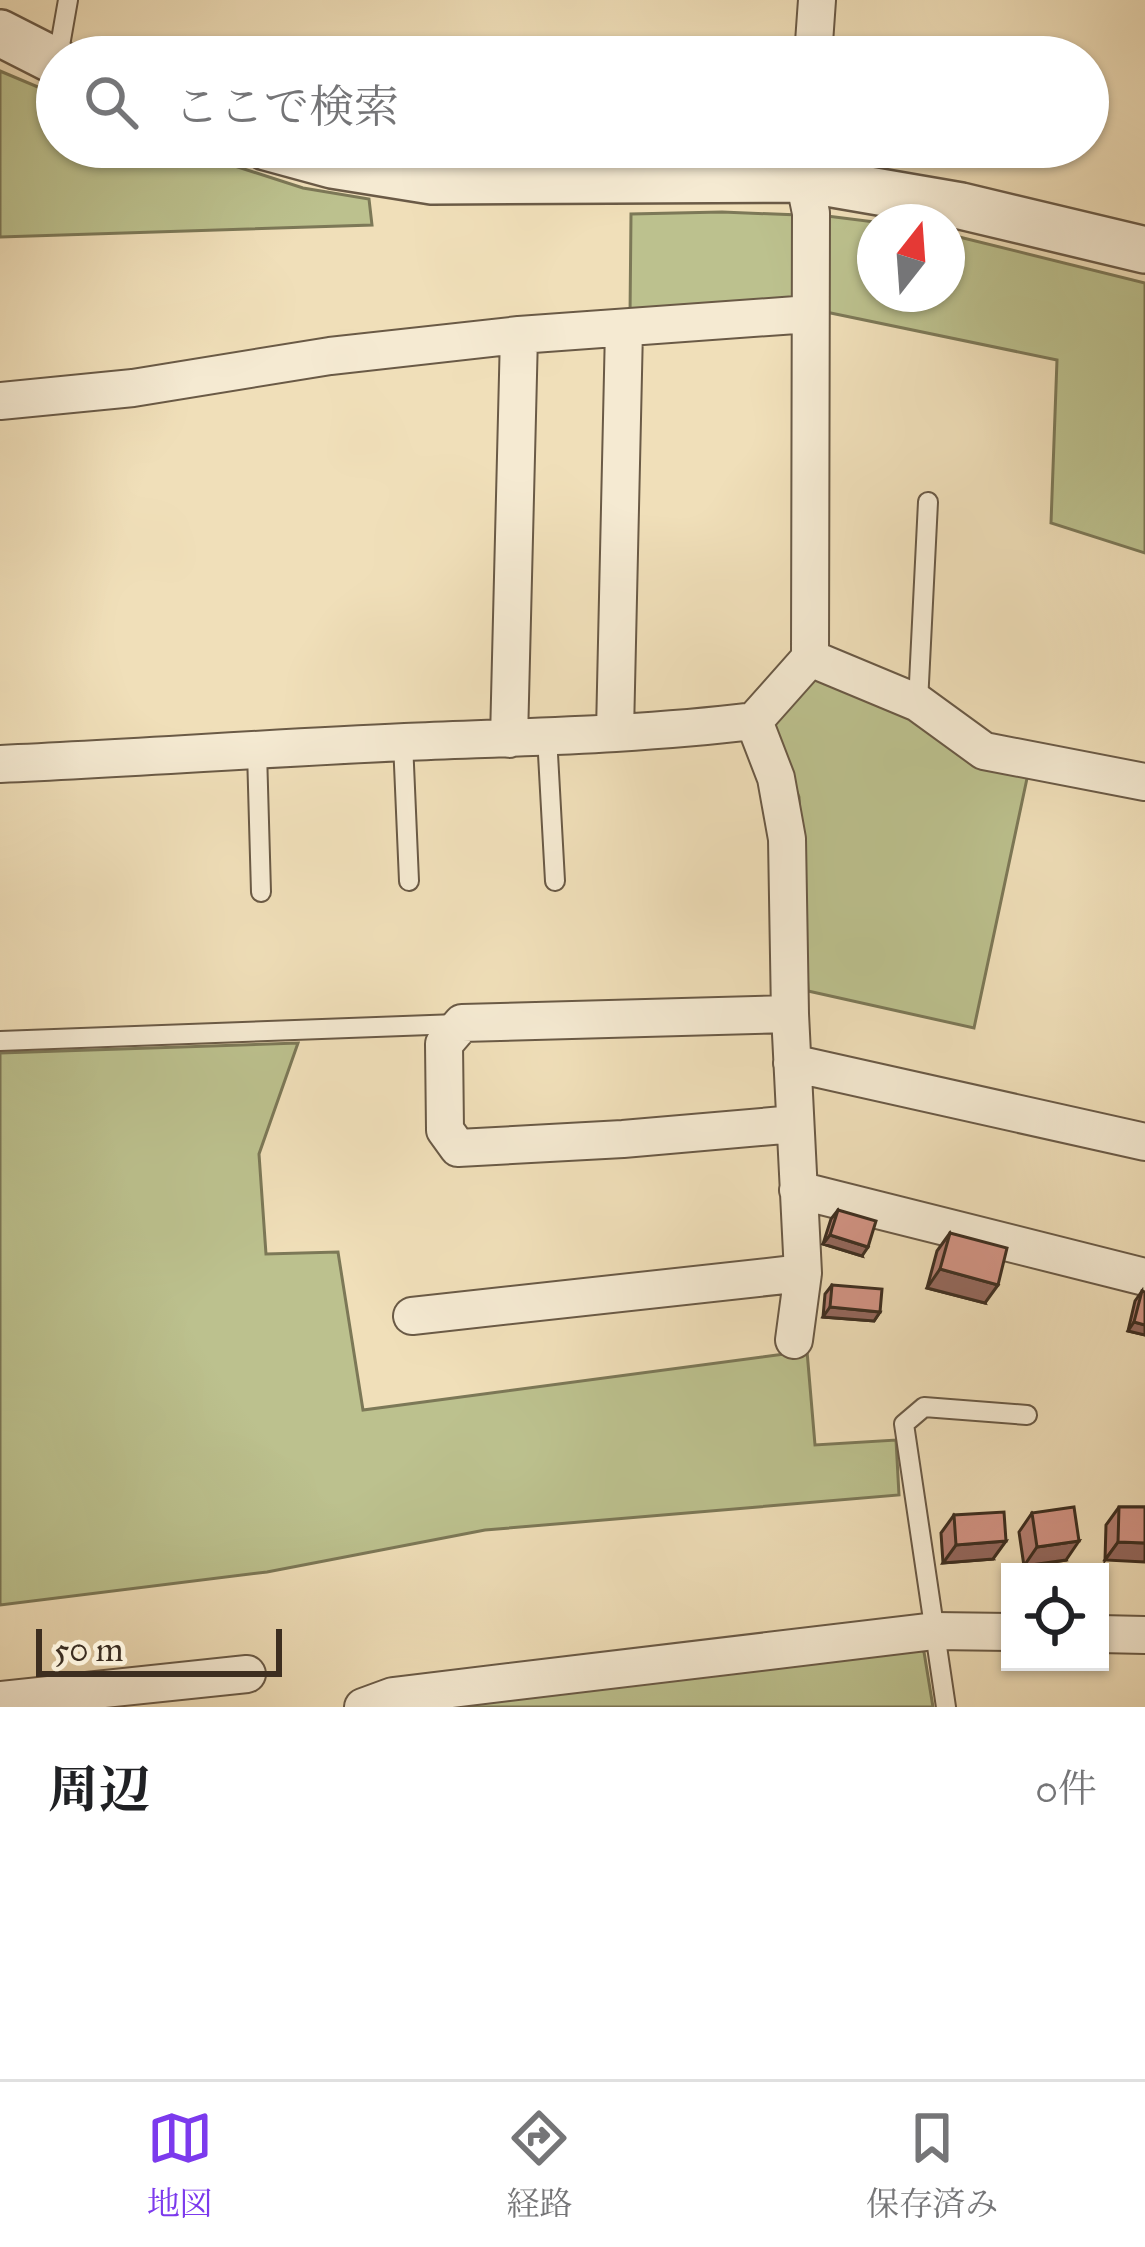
<!DOCTYPE html>
<html lang="ja">
<head>
<meta charset="utf-8">
<style>
	:root { --surface:#fff; --page:#f2f2f2; --text:#202124; --muted:#757577; --line:#e0e0e0; --accent:#7c3aed }
	body { margin:0; font-family:"IM FELL Great Primer","Noto Serif JP",serif; background:var(--page); color:var(--text) }
	.controls { position:absolute; right:36px; bottom:36px; display:grid; overflow:hidden; border-radius:0px; box-shadow:0 3px 9px #0004 }
	.controls button { width:108px; height:108px; display:grid; place-items:center; padding:0; border:0; border-bottom:3px solid var(--line); background:var(--surface); color:var(--text); font:60px sans-serif }
	.compass { position:absolute; left:857px; top:204px; width:108px; height:108px; border-radius:50%; background:var(--surface); box-shadow:0 3px 9px #0004; rotate:17deg }
	.scale { position:absolute; left:36px; bottom:30px; width:246px; box-sizing:border-box; padding-left:12px; border:6px solid #3d2e20; border-top:0; font-size:33px; line-height:42px; white-space:nowrap; color:#3d2e20; -webkit-text-stroke:9px #f5ead2; paint-order:stroke }
	.list { margin:0; padding:0; list-style:none }
	h2 { display:flex; justify-content:space-between; align-items:center; height:156px; margin:0; padding:0 48px; font-size:51px }
	h2 small { font-size:39px; font-weight:400; color:var(--muted) }
	.icon { flex:none; width:66px; height:66px; fill:none; stroke:currentColor; stroke-width:2; stroke-linecap:round; stroke-linejoin:round }
	.map { position:relative; flex:none; width:1145px; height:1707px; overflow:hidden }
	.search { position:absolute; background:var(--surface); box-shadow:0 3px 9px #0004; left:36px; right:36px; top:36px; height:132px; display:flex; align-items:center; gap:30px; box-sizing:border-box; padding:0 42px; border-radius:66px; color:var(--muted); font-size:45px }
	.sheet { height:372px; background:var(--surface) }
	nav { display:flex; justify-content:space-around; align-items:center; box-sizing:border-box; height:168px; border-top:3px solid var(--line); background:var(--surface); font-size:33px; color:var(--muted) }
	nav a { display:grid; justify-items:center; gap:6px }
	nav .on { color:var(--accent) }
	.map>svg:first-child { display:block }
</style>
</head>
<body>
<div class="map">
<svg width="1145" height="1707" viewBox="0 0 1145 1707">
	<rect width="100%" height="100%" fill="#f0dfb9"/>
	<filter id="stains"><feTurbulence type="fractalNoise" baseFrequency=".00167" numOctaves="4"/><feColorMatrix values="0 0 0 0 .2 0 0 0 0 .09 0 0 0 0 .02 0 0 0 .5 -.17"/></filter>
	<radialGradient id="worn" r=".72"><stop offset=".6" stop-color="#630" stop-opacity="0"/><stop offset="1" stop-color="#630" stop-opacity=".3"/></radialGradient>
	<!-- green -->
	<path fill="#bcc18e" stroke="#7c7857" stroke-width="3" d="M0 71 57 95V147H176L303 188 369 199 372 225 0 237Z
		M722 212 799 215 801 300 630 317 631 214Z
		M819 215 875 222V294H947V234L1145 283V553L1051 523 1057 360 821 311Z
		M806 674 1029 769 974 1028 808 991 799 797 767 717Z
		M298 1043 259 1154 266 1254 338 1252 363 1410 807 1351 815 1445 896 1440 899 1495 485 1530 267 1572 0 1605V1053Z
		M918 1648 924 1652 933 1707H421Z"/>
	<g fill="none" stroke-linecap="round" stroke-linejoin="round">
		<defs>
			<path id="service" d="M58 57 68 0
				M918 703 928 502
				M547 736 555 881
				M403 742 409 881
				M257 752 261 892
				M0 1041 457 1024
				M946 1707 904 1424 924 1407 1027 1415"/>
			<path id="minor" d="M813 57 817 0
				M0 401 133 388 330 356 519 335 810 314
				M810 658 918 703 984 751 1145 782
				M754 721 776 778 787 839 790 1014 803 1273 794 1340
				M615 732 624 329
				M509 739 519 335
				M0 764C135 758 270 748 405 742 521 737 639 735 754 721L810 658 811 213 804 179 806 147
				M790 1014 462 1023 444 1044 445 1130 458 1148 623 1139 795 1124
				M792 1063 1145 1142
				M798 1190 1145 1277
				M412 1316 803 1273
				M1100 1634 1145 1635
				M0 1700 247 1674
				M363 1707 393 1696 935 1631 1010 1632"/>
			<path id="tertiary" d="M0 33 57 62
				M266 147 332 165 432 181 804 179 961 206 1145 250"/>
		</defs>
		<!-- service casing -->
		<use href="#service" stroke="#6a5a46" stroke-width="22"/>
		<!-- minor casing -->
		<use href="#minor" stroke="#6a5a46" stroke-width="40"/>
		<!-- tertiary casing -->
		<use href="#tertiary" stroke="#6a5a46" stroke-width="50"/>
		<!-- service -->
		<use href="#service" stroke="#f5ead2" stroke-width="18"/>
		<!-- minor -->
		<use href="#minor" stroke="#f5ead2" stroke-width="36"/>
		<!-- tertiary -->
		<use href="#tertiary" stroke="#f5ead2" stroke-width="45"/>
	</g>
	<!-- wall -->
	<path fill="#b57f72" stroke="#3d2e20" stroke-width="3" d="M838 1210 862 1256 823 1244 831 1219Z
		M950 1233 985 1303 927 1288 937 1251Z
		M832 1285 880 1312 874 1321 823 1317 825 1294Z
		M1142 1291 1145 1335 1128 1331 1135 1301Z
		M1119 1507H1145L1105 1560 1106 1525Z
		M1032 1513 1066 1560 1024 1566 1019 1532Z
		M954 1515 993 1559 943 1563 941 1533Z"/>
	<!-- shaded-wall -->
	<path fill="#94685d" stroke="#3d2e20" stroke-width="3" d="M830 1235 868 1247 862 1256 823 1244Z
		M940 1269 998 1285 985 1303 927 1288Z
		M830 1307 880 1312 874 1321 823 1317Z
		M1134 1322 1145 1325V1335L1128 1331Z
		M1006 1541 993 1559 943 1563 956 1545Z
		M1079 1541 1066 1560 1024 1566 1037 1547Z
		M1118 1542 1145 1543V1562L1105 1560Z"/>
	<!-- building -->
	<path fill="#d39485" stroke="#3d2e20" stroke-width="3" d="M838 1210 876 1221 868 1247 830 1235Z
		M950 1233 1007 1248 998 1285 940 1269Z
		M832 1285 882 1289 880 1312 830 1307Z
		M1142 1291 1145 1292V1325L1134 1322Z
		M1074 1507 1079 1541 1037 1547 1032 1513Z
		M1119 1507H1145V1543L1118 1542Z
		M1004 1512 1006 1541 956 1545 954 1515Z"/>
	<rect width="100%" height="100%" filter="url(#stains)"/>
	<rect width="100%" height="100%" fill="url(#worn)"/>
</svg>
<div class="controls">
<button><svg class="icon" aria-label="locate" viewBox="0 0 24 24"><circle cx="12" cy="12" r="6"/><path d="M12 2v4M12 18v4M2 12h4M18 12h4"/></svg></button>
</div>
<svg class="compass" viewBox="-18 -18 36 36"><path d="M0-13l5 13h-10z" fill="#e53935"/><path d="M0 13l5-13h-10z" fill="#757577"/></svg>
<div class="scale">50 m</div>
<div class="search"><svg class="icon" aria-label="search" viewBox="0 0 24 24"><circle cx="10" cy="10" r="6"/><path d="M15 15l6 6"/></svg>ここで検索</div>
</div>
<section class="sheet">
<h2>周辺<small>0件</small></h2>
<ul class="list">
</ul>
</section>
<nav>
<a class="on"><svg class="icon" aria-label="map" viewBox="0 0 24 24"><path d="M3 6l6-2 6 2 6-2v14l-6 2-6-2-6 2zM9 4v14M15 6v14"/></svg>地図</a>
<a><svg class="icon" aria-label="directions" viewBox="0 0 24 24"><path d="M12 3l9 9-9 9-9-9zM9 14v-3h6M13 9l2 2-2 2"/></svg>経路</a>
<a><svg class="icon" aria-label="saved" viewBox="0 0 24 24"><path d="M7 4h10v16l-5-4-5 4z"/></svg>保存済み</a>
</nav>
</body>
</html>
